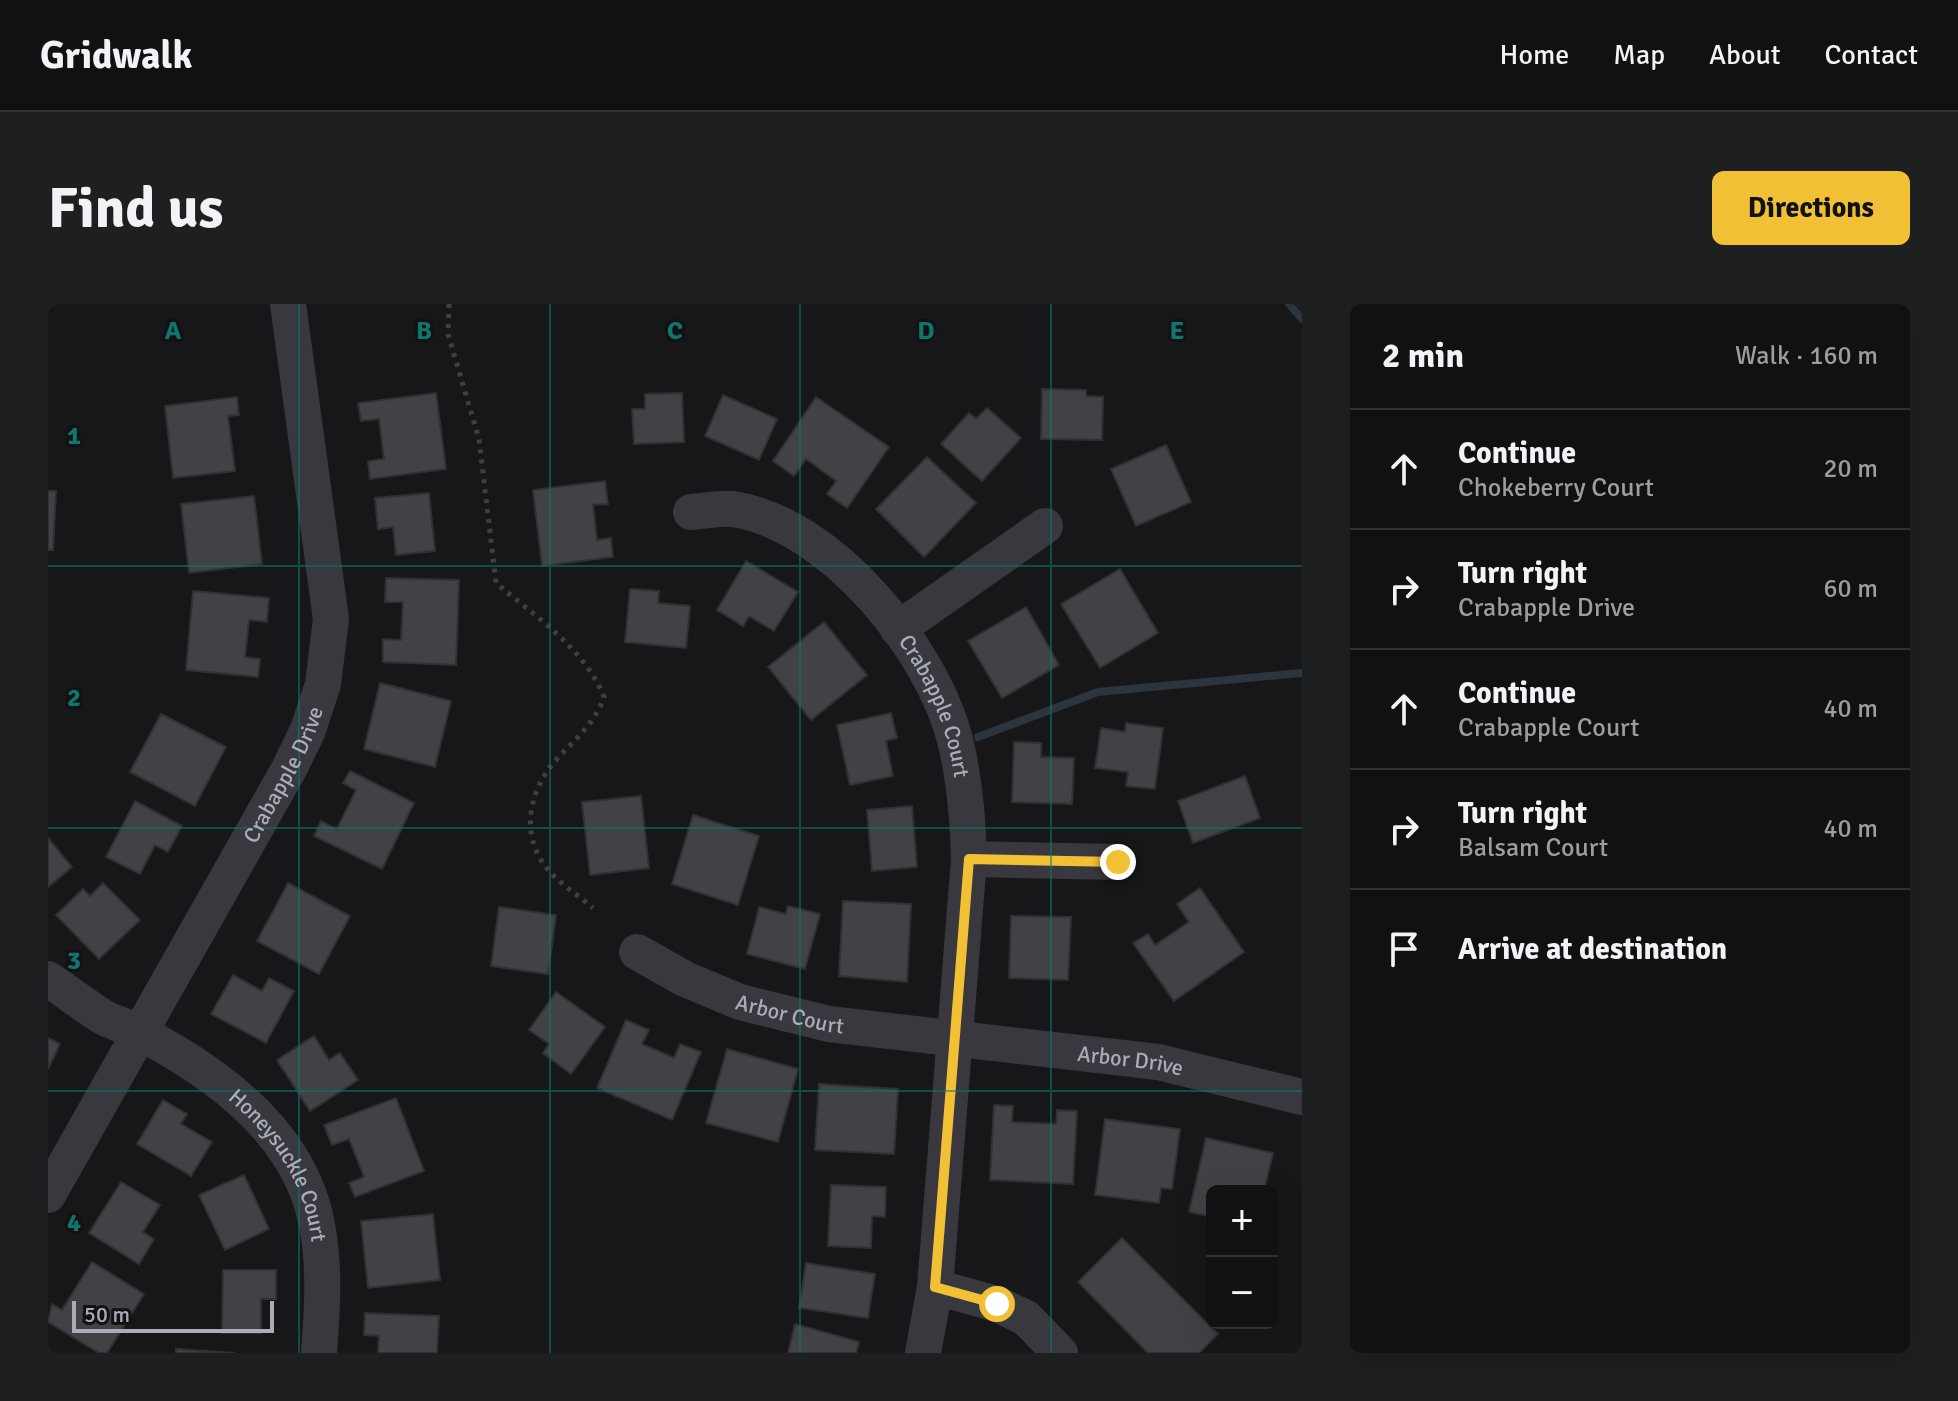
<!DOCTYPE html>
<html lang="en">
<head>
<meta charset="utf-8">
<style>
	:root { --surface:#111113; --page:#1e1f21; --text:#f1f3f6; --muted:#9c9da0; --line:#303133; --accent:#f2c035 }
	body { margin:0; font-family:Signika,sans-serif; background:var(--page); color:var(--text) }
	.controls { position:absolute; right:24px; bottom:24px; display:grid; overflow:hidden; border-radius:12px; box-shadow:0 8px 32px #0002 }
	.controls button { width:72px; height:72px; display:grid; place-items:center; padding:0; border:0; border-bottom:2px solid var(--line); background:var(--surface); color:var(--text); font:40px sans-serif }
	.scale { position:absolute; left:24px; bottom:20px; width:202px; box-sizing:border-box; padding-left:8px; border:4px solid #a9acb9; border-top:0; font-size:22px; line-height:28px; white-space:nowrap; color:#a9acb9; -webkit-text-stroke:6px #121214; paint-order:stroke }
	.stop { position:absolute; width:24px; height:24px; margin:-18px; border:6px solid #f2c035; border-radius:50%; background:#fff }
	.stop.end { background:#f2c035; border-color:#fff; box-shadow:0 2px 8px #0008 }
	.list { margin:0; padding:0; list-style:none }
	h2 { display:flex; justify-content:space-between; align-items:center; height:104px; margin:0; padding:0 32px; font-size:34px }
	h2 small { font-size:26px; font-weight:400; color:var(--muted) }
	.list li { display:grid; grid-template-columns:52px 1fr auto; gap:24px; align-items:center; box-sizing:border-box; height:120px; padding:0 32px; border-top:2px solid var(--line) }
	.list b { display:block; font-size:30px; white-space:nowrap }
	.list p { margin:0; font-size:26px; white-space:nowrap; color:var(--muted) }
	.list em { font-size:26px; font-style:normal; color:var(--muted) }
	.icon { flex:none; width:44px; height:44px; fill:none; stroke:currentColor; stroke-width:2; stroke-linecap:round; stroke-linejoin:round }
	.map { position:relative; flex:none; width:1254px; height:1049px; overflow:hidden; border-radius:12px }
	header { display:flex; align-items:center; gap:48px; box-sizing:border-box; height:112px; padding:0 40px; background:var(--surface); border-bottom:2px solid var(--line) }
	header strong { font-size:38px }
	nav { display:flex; gap:44px; margin-inline-start:auto; font-size:28px }
	.intro { display:flex; align-items:center; justify-content:space-between; box-sizing:border-box; height:192px; padding:0 48px }
	h1 { margin:0; font-size:56px }
	.button { padding:20px 36px; border-radius:12px; background:var(--accent); color:#111; font-size:28px; font-weight:700 }
	main { display:flex; gap:48px; padding:0 48px }
	aside { flex:1; background:var(--surface); border-radius:12px; box-shadow:0 8px 32px #0002 }
	.map>svg:first-child { display:block }
</style>
</head>
<body>
<header>
<strong>Gridwalk</strong>
<nav><a>Home</a><a>Map</a><a>About</a><a>Contact</a></nav>
</header>
<div class="intro"><h1>Find us</h1><a class="button">Directions</a></div>
<main>
<div class="map">
<svg width="1254" height="1049" viewBox="0 0 1254 1049">
	<rect width="100%" height="100%" fill="#171719"/>
	<g fill="none" stroke-linecap="round" stroke-linejoin="round">
		<!-- stream -->
		<path stroke="#2c343d" stroke-width="8" d="M1241 0 1254 15
			M930 433 1050 388 1254 369"/>
	</g>
	<!-- building -->
	<path fill="#414146" stroke="#313135" stroke-width="2" d="M994 85 1038 86V92L1055 93 1054 136 993 135Z
		M388 89 398 165 322 175 320 157 336 155 331 115 313 117 310 99Z
		M634 89 636 138 586 140 584 105H597V90Z
		M675 91 729 115 711 156 657 132Z
		M189 93 191 111 180 112 187 167 125 174 117 102Z
		M768 93 841 143 799 204 779 190 788 177 758 155 746 172 725 157Z
		M939 104 973 134 934 177 893 140 921 109 928 115Z
		M1118 141 1143 198 1088 222 1063 165Z
		M879 153 928 199 876 253 828 205Z
		M557 177 560 200 545 201 549 236 563 234 565 253 494 262 485 186Z
		M0 187H8L5 246H0Z
		M381 189 387 247 348 251 345 223 330 225 327 194Z
		M206 192 214 260 141 269 133 200Z
		M698 257 750 288 726 327 701 312 695 322 669 306Z
		M1072 265 1110 329 1052 364 1013 300Z
		M338 274 411 276 408 361 335 358V335L353 336 355 298H337Z
		M582 285 611 287 610 299 642 302 638 344 577 338Z
		M145 287 221 294 219 318 201 316 197 353 212 355 210 373 138 366Z
		M978 303 1011 361 954 394 920 337Z
		M776 318 819 371 763 416 720 363Z
		M332 379 403 397 387 463 316 445Z
		M843 409 849 434 838 437 845 472 802 481 789 421Z
		M113 410 178 443 147 502 82 468Z
		M1078 419 1115 424 1107 485 1078 482 1080 468 1047 464 1053 424 1077 428Z
		M966 438 993 439V453L1026 454 1024 500 964 498Z
		M302 467 366 499 334 565 266 532 273 517 289 525 308 486 295 479Z
		M1197 472 1212 514 1145 539 1130 497Z
		M593 492 601 564 542 571 534 498Z
		M87 497 134 522 120 548 107 541 92 570 58 553Z
		M864 502 869 563 824 567 819 506Z
		M645 511 711 532 690 601 624 580Z
		M0 534 24 563 0 583Z
		M55 579 92 616 51 655 8 611 35 585 42 592Z
		M240 579 302 612 271 670 209 637Z
		M1152 584 1196 648 1126 697 1085 639 1100 630 1107 641 1141 618 1129 600Z
		M795 597 863 600 859 678 791 672Z
		M740 602 772 610 757 665 699 650 711 603 738 610Z
		M451 603 508 611 500 670 443 662Z
		M963 612 1023 613 1020 676 961 674Z
		M185 671 214 687 221 674 246 687 218 739 163 710Z
		M508 688 557 723 523 770 495 749 501 740 481 726Z
		M578 716 601 726 594 740 626 754 632 740 653 748 624 816 549 784Z
		M266 732 281 756 292 749 310 776 262 807 229 756Z
		M0 734 12 740 0 765Z
		M679 745 750 765 730 838 658 819Z
		M771 780 850 785 846 850 767 846Z
		M348 794 376 867 307 893 301 879 316 873 301 835 284 841 276 821Z
		M115 796 139 810 133 820 164 838 143 872 89 840Z
		M946 801 965 802 964 818 1008 820 1009 806 1029 807 1025 880 942 876Z
		M1057 815 1132 825 1124 885 1113 884 1111 899 1047 891Z
		M1158 834 1225 849 1216 887H1164V913L1141 908Z
		M196 871 221 925 177 946 151 891Z
		M73 878 112 901 95 928 106 935 91 960 41 929Z
		M783 881 838 883 837 913 824 912 823 944 780 942Z
		M385 910 392 976 320 984 313 917Z
		M1074 934 1170 1030 1151 1049H1100L1030 978Z
		M44 958 96 990 59 1049H51L0 1018 4 1000 14 1006Z
		M758 959 827 970 820 1014 751 1004Z
		M175 966H228V995H213V1029H174Z
		M317 1009 391 1012 389 1049H330L331 1032 316 1031Z
		M747 1020 811 1038 808 1049H740Z
		M128 1045 187 1049H128Z"/>
	<g fill="none" stroke-linecap="round" stroke-linejoin="round">
		<!-- path -->
		<path stroke="#3e3f45" stroke-width="5" stroke-dasharray="4 6" stroke-linecap="butt" d="M401 0 400 30 431 135 448 279C487 312 537 345 556 393 546 421 527 435 508 456 481 486 472 530 498 563 510 579 530 591 545 604"/>
		<!-- minor -->
		<g stroke="#38383e" stroke-width="36">
			<path id="s1" d="M643 208C656 207 672 204 685 205 784 220 886 347 908 440 917 478 920 516 921 555L887 983 875 1049"/>
			<path d="M850 325 997 222"/>
			<path d="M921 555 1070 558"/>
			<path id="s2" d="M589 648 637 675 692 698 781 720 1110 758 1254 793"/>
			<path id="s3" d="M0 675C18 687 36 701 55 713 68 720 82 723 94 730 173 771 256 833 270 927 277 967 274 1009 271 1049"/>
			<path id="s4" d="M0 891 241 465 260 426 275 380 283 315 240 0"/>
			<path d="M887 983 949 1000 978 1014 1012 1049"/>
		</g>
	</g>
	<g fill="none" stroke-linecap="round" stroke-linejoin="round">
		<!-- route -->
		<path stroke="#f2c035" stroke-width="10" d="M949 1000 887 983 921 555 1070 558"/>
	</g>
	<!-- grid -->
	<path fill="none" stroke="#0f766e" stroke-width="2" stroke-opacity="0.55" d="M251 0V1049M502 0V1049M752 0V1049M1003 0V1049M0 262H1254M0 524H1254M0 787H1254"/>
	<g text-anchor="middle" stroke-width="6" stroke-linejoin="round" paint-order="stroke">
		<!-- street labels -->
		<g font-size="22" fill="#a9acb9" stroke="#121214">
			<text dy="8" stroke="none"><textPath href="#s1" startOffset="338">Crabapple Court</textPath></text>
			<text dy="8" stroke="none"><textPath href="#s4" startOffset="482">Crabapple Drive</textPath></text>
			<text dy="8" stroke="none"><textPath href="#s2" startOffset="166">Arbor Court</textPath></text>
			<text dy="8" stroke="none"><textPath href="#s2" startOffset="510">Arbor Drive</textPath></text>
			<text dy="8" stroke="none"><textPath href="#s3" startOffset="306">Honeysuckle Court</textPath></text>
		</g>
	</g>
	<g font-size="26" text-anchor="middle" font-weight="bold" fill="#0f766e" stroke="#121214" stroke-width="6" stroke-linejoin="round" paint-order="stroke">
		<text x="125" y="35">A</text>
		<text x="376" y="35">B</text>
		<text x="627" y="35">C</text>
		<text x="878" y="35">D</text>
		<text x="1129" y="35">E</text>
		<text x="26" y="140">1</text>
		<text x="26" y="402">2</text>
		<text x="26" y="665">3</text>
		<text x="26" y="927">4</text>
	</g>
</svg>
<div class="controls">
<button>+</button>
<button>−</button>
</div>
<div class="scale">50 m</div>
<div class="stop" style="left:949px;top:1000px"></div>
<div class="stop end" style="left:1070px;top:558px"></div>
</div>
<aside>
<h2>2 min<small>Walk · 160 m</small></h2>
<ul class="list">
<li><svg class="icon" aria-label="ahead" viewBox="0 0 24 24"><path d="M12 20V5M6 11l6-6 6 6"/></svg><div><b>Continue</b><p>Chokeberry Court</p></div><em>20 m</em></li>
<li><svg class="icon" aria-label="right" viewBox="0 0 24 24"><path d="M7 20v-9h11M14 6l5 5-5 5"/></svg><div><b>Turn right</b><p>Crabapple Drive</p></div><em>60 m</em></li>
<li><svg class="icon" aria-label="ahead" viewBox="0 0 24 24"><path d="M12 20V5M6 11l6-6 6 6"/></svg><div><b>Continue</b><p>Crabapple Court</p></div><em>40 m</em></li>
<li><svg class="icon" aria-label="right" viewBox="0 0 24 24"><path d="M7 20v-9h11M14 6l5 5-5 5"/></svg><div><b>Turn right</b><p>Balsam Court</p></div><em>40 m</em></li>
<li><svg class="icon" aria-label="arrive" viewBox="0 0 24 24"><path d="M6 21V4h12l-3 4 3 4H6"/></svg><div><b>Arrive at destination</b></div></li>
</ul>
</aside>
</main>
</body>
</html>
